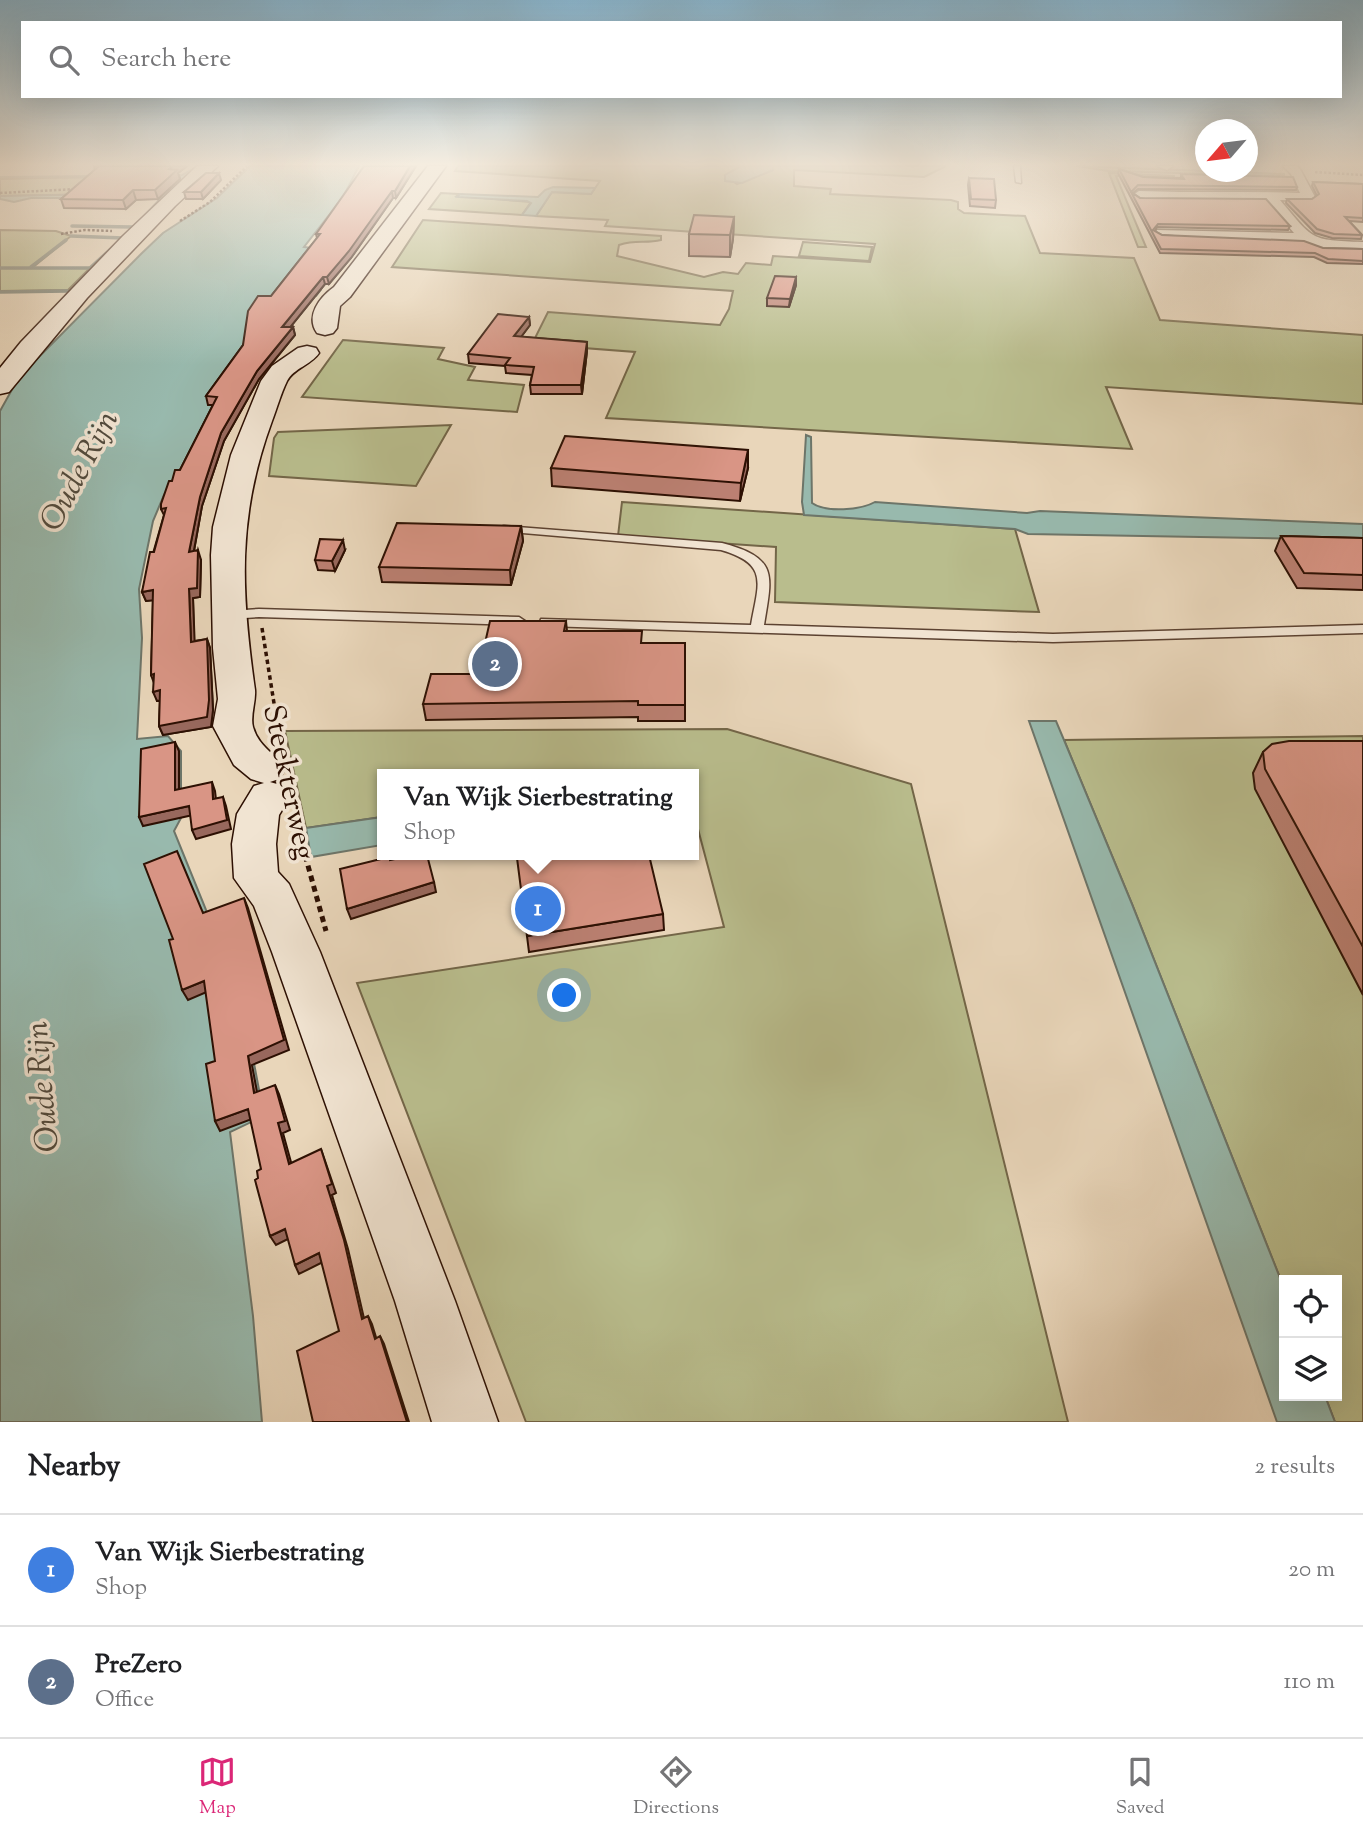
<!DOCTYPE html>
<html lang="en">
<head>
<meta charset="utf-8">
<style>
	:root { --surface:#fff; --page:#f2f2f2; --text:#202124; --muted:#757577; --line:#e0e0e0; --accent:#db2777 }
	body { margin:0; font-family:"Sorts Mill Goudy",serif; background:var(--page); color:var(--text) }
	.controls { position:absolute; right:21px; bottom:21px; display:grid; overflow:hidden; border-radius:0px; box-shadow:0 7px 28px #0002 }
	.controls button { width:63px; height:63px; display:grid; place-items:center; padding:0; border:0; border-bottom:2px solid var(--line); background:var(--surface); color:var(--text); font:35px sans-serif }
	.compass { position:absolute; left:1195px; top:119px; width:63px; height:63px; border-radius:50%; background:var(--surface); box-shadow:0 7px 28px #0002; rotate:242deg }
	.you { position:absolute; left:565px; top:996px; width:24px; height:24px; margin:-18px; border:5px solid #fff; border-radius:50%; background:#1a73e8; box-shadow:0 0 0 10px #1a73e833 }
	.badge { display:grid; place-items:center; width:46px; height:46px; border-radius:50%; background:var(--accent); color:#fff; font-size:23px; font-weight:700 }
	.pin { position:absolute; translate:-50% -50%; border:4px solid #fff; box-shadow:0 2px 7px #0006 }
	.popup { position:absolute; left:377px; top:769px; width:322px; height:91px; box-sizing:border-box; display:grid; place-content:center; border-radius:0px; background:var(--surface); filter:drop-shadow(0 2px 5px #0005); font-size:23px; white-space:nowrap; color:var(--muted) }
	.popup b { font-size:26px; color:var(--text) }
	.popup::after { content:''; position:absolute; left:50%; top:100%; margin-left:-14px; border:14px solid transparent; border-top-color:var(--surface) }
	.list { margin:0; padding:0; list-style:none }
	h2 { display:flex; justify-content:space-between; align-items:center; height:91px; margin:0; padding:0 28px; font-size:30px }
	h2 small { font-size:23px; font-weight:400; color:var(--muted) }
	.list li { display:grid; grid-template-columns:46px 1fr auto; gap:21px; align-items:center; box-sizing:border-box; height:112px; padding:0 28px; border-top:2px solid var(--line) }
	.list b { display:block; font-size:26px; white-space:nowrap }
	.list p { margin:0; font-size:23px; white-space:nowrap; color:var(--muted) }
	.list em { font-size:23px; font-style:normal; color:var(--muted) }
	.icon { flex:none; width:38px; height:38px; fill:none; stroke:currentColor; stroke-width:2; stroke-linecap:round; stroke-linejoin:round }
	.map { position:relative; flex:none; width:1363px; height:1422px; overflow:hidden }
	.search { position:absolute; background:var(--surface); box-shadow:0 7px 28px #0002; left:21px; right:21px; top:21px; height:77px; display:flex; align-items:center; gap:18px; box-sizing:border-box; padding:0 24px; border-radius:0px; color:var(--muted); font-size:26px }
	.sheet { height:315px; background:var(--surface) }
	nav { display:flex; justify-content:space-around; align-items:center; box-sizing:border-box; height:98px; border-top:2px solid var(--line); background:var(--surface); font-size:19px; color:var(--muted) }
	nav a { display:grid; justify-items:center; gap:4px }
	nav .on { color:var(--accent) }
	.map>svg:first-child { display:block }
</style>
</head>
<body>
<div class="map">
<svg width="1363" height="1422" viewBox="0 0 1363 1422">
	<rect width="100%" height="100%" fill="#e9d6ba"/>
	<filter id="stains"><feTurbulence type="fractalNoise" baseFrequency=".00286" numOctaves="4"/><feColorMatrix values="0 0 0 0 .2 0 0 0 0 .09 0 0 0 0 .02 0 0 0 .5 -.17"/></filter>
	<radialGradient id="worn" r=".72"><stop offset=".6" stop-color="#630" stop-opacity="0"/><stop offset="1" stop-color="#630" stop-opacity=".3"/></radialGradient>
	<!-- green -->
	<path fill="#b9bd8d" stroke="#736648" stroke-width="2" d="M458 166H741L725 175 737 184 773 170V166H946L924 177 794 170V186L831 189 830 194 951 200 958 202V209L964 213 1025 216 1040 253 1134 258 1160 320 1363 335V404L1106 387 1132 449 606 418 635 352 532 344 548 312 720 325 729 309 733 291 392 267 423 220 661 236V240C645 244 637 239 619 245L617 256 704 277 723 272 738 274 746 263 771 265 773 256 870 262 875 244 605 226 608 220 536 216 552 192 591 194 600 181 455 171Z
		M1076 166 1284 174V176L1109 171Z
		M1109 173 1175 176H1116L1146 247H1138Z
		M126 176 172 185 163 193 0 196V179Z
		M441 193 460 194 457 196 531 202 522 215 429 209Z
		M0 230 56 231 71 236 32 268H90L68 290 0 291Z
		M803 242 872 247 869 261 799 256Z
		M343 340 444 348 438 359 475 367 468 380 524 385 517 412 302 397Z
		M451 425 416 486 269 476 274 438 278 432Z
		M622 502 1015 529 1039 612 775 602 776 547 618 536Z
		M727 729 911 784 1068 1422H526L357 983 724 927 694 814V774H382V817L306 828 285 731Z
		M1363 736V1422H1335L1325 1396H1337V1280H1284V1288L1132 904 1064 740Z"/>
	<!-- water -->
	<path fill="#98b9ad" stroke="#6d7569" stroke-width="2" d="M198 166 164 198H31L14 202 0 199V196L163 193 177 178 0 177 182 175Z
		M250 166H359L343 197 304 247 312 248 282 289 320 291 316 296H285L204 433 164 495 153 521 139 589 142 638 137 739 168 736 181 751V818L174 831 206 910 222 932 238 979 264 1116 230 1132 253 1316 262 1422H0V411L19 377 141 254 163 233 217 198Z
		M741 166H773V170L742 183 725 181V175Z
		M553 187 595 188 591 194 552 192 536 216 522 215 531 203 527 201 457 197 460 194 538 197 545 190Z
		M806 435 811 437 812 503C826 513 861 510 875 502L1027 513 1040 511 1363 524V540L1028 534 1015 529 804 515 802 502Z
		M1029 721H1056L1064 740 1132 904 1284 1288V1396H1325L1335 1422H1277Z
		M382 817V845L311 857 306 828Z"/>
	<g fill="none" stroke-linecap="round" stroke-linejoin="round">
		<!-- stream -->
		<path stroke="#6d7569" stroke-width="3.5" d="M145 216 162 198
			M72 226 133 227
			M31 267 66 240
			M0 268H90L123 238 71 236
			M0 292 67 291"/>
		<defs>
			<path id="lane" d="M1014 166H1020L1021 183 1016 182Z
				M504 526 722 543C779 558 772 575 764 625L1053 634 1363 625V633L1053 642 546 626 540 622 541 619 751 625C758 584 770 564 721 550L500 531V527Z
				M259 609 519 617 525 621 519 625 259 617 230 619 224 615 230 611Z"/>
			<path id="street" d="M1157 166H1173L1167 170Z
				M1283 166H1297L1300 169 1315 197 1309 201 1280 200C1314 240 1309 240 1363 242V250L1322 249 1303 242 1162 237 1155 233 1157 230 1294 233 1266 200C1224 198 1182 201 1139 199L1133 195 1139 191C1193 193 1246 191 1300 193L1291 174Z"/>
			<path id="secondary" d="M197 166H218L175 206 87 298 9 392 0 394V368L21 342 123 236Z
				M428 166H446L350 297 340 306 337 328 333 333 325 335 317 333C305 316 320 297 334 287Z
				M307 346 316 348 319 353C311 365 294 368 287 381 281 393 277 408 272 421 237 516 241 591 255 690 256 702 250 716 253 727 258 746 276 754 285 769L279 779 270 782 284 786 290 797 279 815 276 844 278 872 289 884 320 952 455 1301 498 1422H432L395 1301 272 952 254 906 234 878 232 844 237 814 254 786 264 783 251 779 234 765 213 726 218 699 213 648 211 555 213 527 231 455 261 381 272 366 298 348Z"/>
		</defs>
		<!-- lane casing -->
		<use href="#lane" stroke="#5c4231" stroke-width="3"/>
		<!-- street casing -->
		<use href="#street" stroke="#5c4231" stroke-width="3"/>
		<!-- secondary casing -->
		<use href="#secondary" stroke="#2d1003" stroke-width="3"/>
		<!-- path-far2 -->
		<path stroke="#2d1003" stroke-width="2.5" stroke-dasharray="2.5 2" stroke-linecap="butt" d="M1315 172 1363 175
			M0 193 77 189
			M180 221 210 202 247 166
			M61 234 85 230 112 231"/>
		<!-- path-far1 -->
		<path stroke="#2d1003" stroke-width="3.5" stroke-dasharray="4.5 3.5" stroke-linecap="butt" d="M262 628 277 722"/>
		<!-- path -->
		<path stroke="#2d1003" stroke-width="5" stroke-dasharray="6 4.5" stroke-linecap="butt" d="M276 721 280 744
			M294 815 326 931"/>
		<!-- lane -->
		<use href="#lane" fill="#f1e4d2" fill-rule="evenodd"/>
		<!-- street -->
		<use href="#street" fill="#f1e4d2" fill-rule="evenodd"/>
		<!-- secondary -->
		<use href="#secondary" fill="#f1e4d2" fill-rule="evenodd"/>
	</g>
	<!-- wall -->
	<path fill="#bb8072" stroke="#2d1003" stroke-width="2" d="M94 166H187L178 173 180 179 158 199 136 200 126 209 64 208 61 199 95 170Z
		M416 166 396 198H393L351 258 329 284H325L290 327H293L295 335 259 379 224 441 202 506 194 551 201 560 200 597 193 598 194 641 207 639 210 648 213 710 211 727 163 735 159 726 160 701H157L154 683 151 675 153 600 146 601 142 592 164 515 161 509 172 481 180 470 213 405H208L206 396 243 345 271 296 317 238 316 234Z
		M1119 169 1143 177 1181 178V174L1297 187 1296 190 1138 189 1133 193 1140 198 1290 226 1288 230 1157 227 1155 231 1162 235 1323 248 1363 249V264L1327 263 1314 257 1160 253 1118 173Z
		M969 178 996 200 995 208 970 206 968 185Z
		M221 180 203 199H186L184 192Z
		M1313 182 1363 184V222L1349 221 1362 235 1361 239 1332 238 1315 233 1286 203 1287 199H1312L1317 196 1312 186Z
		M734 217 733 239 730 257 689 256V234Z
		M796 277V285L789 307 767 306V298Z
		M529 317 530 325 521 337 587 342V351L582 394H531L530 385 532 375 506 373 505 366 469 363 468 354Z
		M551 468H748L740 501 552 486Z
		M521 526 523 541 511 585 382 582 379 567Z
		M1281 536 1363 538V590L1297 588 1275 551Z
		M345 550 335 571 318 570 315 560Z
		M566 621 567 631 642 643H685V721H638V717L426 720 423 704 478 674Z
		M1363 741V995L1255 789 1253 773 1263 752Z
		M663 914 664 930 529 952 527 936Z"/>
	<!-- shaded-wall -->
	<path fill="#98685d" stroke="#2d1003" stroke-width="2" d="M173 166H187L178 173 180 179 158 199 155 190 169 169Z
		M410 166H416L396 198 395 191Z
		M219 173 221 180 203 199 201 192Z
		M133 190 136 200 126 209 123 200Z
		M392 191 393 198 351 258 329 284 327 277Z
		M734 217 733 239 730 257V235Z
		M323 277 325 284 284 335 282 327Z
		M796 277V285L789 307 790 299Z
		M529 317 530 325 515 345 514 336Z
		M293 327 295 335 259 379 224 441 202 506 192 561 189 552 200 497 221 433 257 371Z
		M587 342V351L582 394 581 385Z
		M748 450V468L740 501 741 483Z
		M521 526 523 541 511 585 510 570Z
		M343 540 345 550 335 571 332 561Z
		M198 550 201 560 200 597 193 598 195 651 191 642 189 589Z
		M153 590 157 600 146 601 142 592Z
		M207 639 210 648 213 710 211 727 163 735 159 726Z
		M160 690 164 700 157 701 153 692Z
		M175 742 179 751V799L175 790Z
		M212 782 215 791 217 808 213 799Z
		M223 797 226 806 231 829 196 839 192 830Z
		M189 806 193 815 143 826 139 817Z
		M434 882 436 892 351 919 347 909Z
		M244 898 248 908 289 1050 252 1065 259 1102 254 1093 248 1056Z
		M204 981 209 991 188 1000 182 990Z
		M275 1085 279 1094 290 1130 283 1133 294 1173 289 1164 278 1123Z
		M248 1109 252 1119 220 1131 215 1121Z
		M321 1149 336 1193 332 1195 348 1249 366 1327 362 1319 327 1186Z
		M285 1229 290 1238 276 1245 270 1236Z
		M319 1253 323 1262 299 1274 295 1265Z
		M368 1316 372 1324 379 1347 375 1339Z
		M380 1336 384 1344 409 1422H407Z"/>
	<!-- building -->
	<path fill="#d99585" stroke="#2d1003" stroke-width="2" d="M99 166H173L169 169 177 170 155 190H133L123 200 61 199Z
		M364 166H410L395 191H392L349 251 327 277H323L282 327H293L257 371 221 433 200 497 189 552 198 550 197 588 189 589 191 642 207 639 209 700 207 717 159 726 160 690 153 692 154 674 151 675 153 590 142 592 150 552H154L166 508 161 509V504L169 481H172L175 470H180L217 397 206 396 243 345 248 311 258 296H271L320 234H316Z
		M1119 169 1143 177 1184 179 1181 174 1293 177 1297 187 1138 185 1131 192 1140 198 1266 199 1290 226 1158 224 1153 230 1162 235 1304 241 1323 248 1363 249V261L1328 259 1315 253 1161 249Z
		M206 173H219L201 192H184Z
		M969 178 994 179 996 200 971 199Z
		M1313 182 1363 184V218L1345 217 1362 235 1334 234 1317 229 1287 199H1312L1319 194Z
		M694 215 734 217 730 235 689 234Z
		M775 276 796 277 790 299 767 298Z
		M498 314 529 317 514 336 587 342 581 385H530L534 367 505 365 510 358 468 354Z
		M565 436 748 450 741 483 551 468Z
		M397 523 521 526 510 570 379 567Z
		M1281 536 1363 538V575L1304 573Z
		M320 539 343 540 332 561 315 560Z
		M490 621H566L564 631H642L641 643H685V705H638V701L423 704 431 674H478Z
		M1289 741H1363V947L1265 769 1263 752 1272 744Z
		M175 742V790L212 782 213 799 223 797 227 820 192 830 189 806 139 817 141 749Z
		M177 851 203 913 244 898 284 1040 248 1056 254 1093 275 1085 285 1121 278 1123 289 1164 321 1149 332 1184 327 1186 344 1240 362 1319 368 1316 375 1339 380 1336 407 1422H313L297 1351 339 1331 319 1253 295 1265 285 1229 270 1236 255 1180 258 1178 257 1171 261 1169 248 1109 215 1121 206 1064 215 1061 204 981 182 990 169 940 173 939 144 864Z
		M413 855H427L434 882 347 909 340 869 389 857 390 860Z
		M537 855H649L663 914 527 936 517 858Z"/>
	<!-- sky -->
	<linearGradient id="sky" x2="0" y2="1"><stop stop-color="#88b6d0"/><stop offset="0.45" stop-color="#f5ede0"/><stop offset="1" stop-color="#f5ede0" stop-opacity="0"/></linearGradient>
	<rect width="1363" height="365" fill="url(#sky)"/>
	<g text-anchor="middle" stroke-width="7" stroke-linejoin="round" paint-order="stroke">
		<!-- street labels -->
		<g font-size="30" fill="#2d1003" stroke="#f1e4d2">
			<text transform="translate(290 782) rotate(78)" y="10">Steekterweg</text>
		</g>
		<!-- water labels -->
		<g font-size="32" font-style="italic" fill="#524b3e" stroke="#f1e4d2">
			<text transform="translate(78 470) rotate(-62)" y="11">Oude Rijn</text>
			<text transform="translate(41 1087) rotate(-95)" y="11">Oude Rijn</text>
		</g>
	</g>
	<rect width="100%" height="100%" filter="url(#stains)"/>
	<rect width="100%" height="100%" fill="url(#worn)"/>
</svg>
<div class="controls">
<button><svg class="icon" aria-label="locate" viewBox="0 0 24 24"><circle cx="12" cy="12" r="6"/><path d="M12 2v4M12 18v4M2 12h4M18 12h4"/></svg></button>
<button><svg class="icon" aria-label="layers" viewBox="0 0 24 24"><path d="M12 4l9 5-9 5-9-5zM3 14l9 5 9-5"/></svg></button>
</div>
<svg class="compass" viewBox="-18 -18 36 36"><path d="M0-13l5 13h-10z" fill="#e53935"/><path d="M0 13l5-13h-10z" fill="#757577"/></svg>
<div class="you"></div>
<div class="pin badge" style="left:538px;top:909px;background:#3f7fe0">1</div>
<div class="popup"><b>Van Wijk Sierbestrating</b>Shop</div>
<div class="pin badge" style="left:495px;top:664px;background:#5c6f8a">2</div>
<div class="search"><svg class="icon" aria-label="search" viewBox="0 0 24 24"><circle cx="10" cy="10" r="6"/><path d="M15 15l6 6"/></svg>Search here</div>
</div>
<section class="sheet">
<h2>Nearby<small>2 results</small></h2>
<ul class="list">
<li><span class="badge" style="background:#3f7fe0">1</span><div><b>Van Wijk Sierbestrating</b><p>Shop</p></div><em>20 m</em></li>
<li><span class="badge" style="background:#5c6f8a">2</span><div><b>PreZero</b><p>Office</p></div><em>110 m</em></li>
</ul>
</section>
<nav>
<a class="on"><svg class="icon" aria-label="map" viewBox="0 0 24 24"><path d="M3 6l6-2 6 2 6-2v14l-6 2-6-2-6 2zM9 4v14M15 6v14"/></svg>Map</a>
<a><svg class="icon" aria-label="directions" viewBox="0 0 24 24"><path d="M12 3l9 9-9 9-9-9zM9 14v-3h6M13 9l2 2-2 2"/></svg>Directions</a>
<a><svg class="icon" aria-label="saved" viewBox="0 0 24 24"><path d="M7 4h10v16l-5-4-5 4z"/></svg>Saved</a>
</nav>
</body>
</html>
